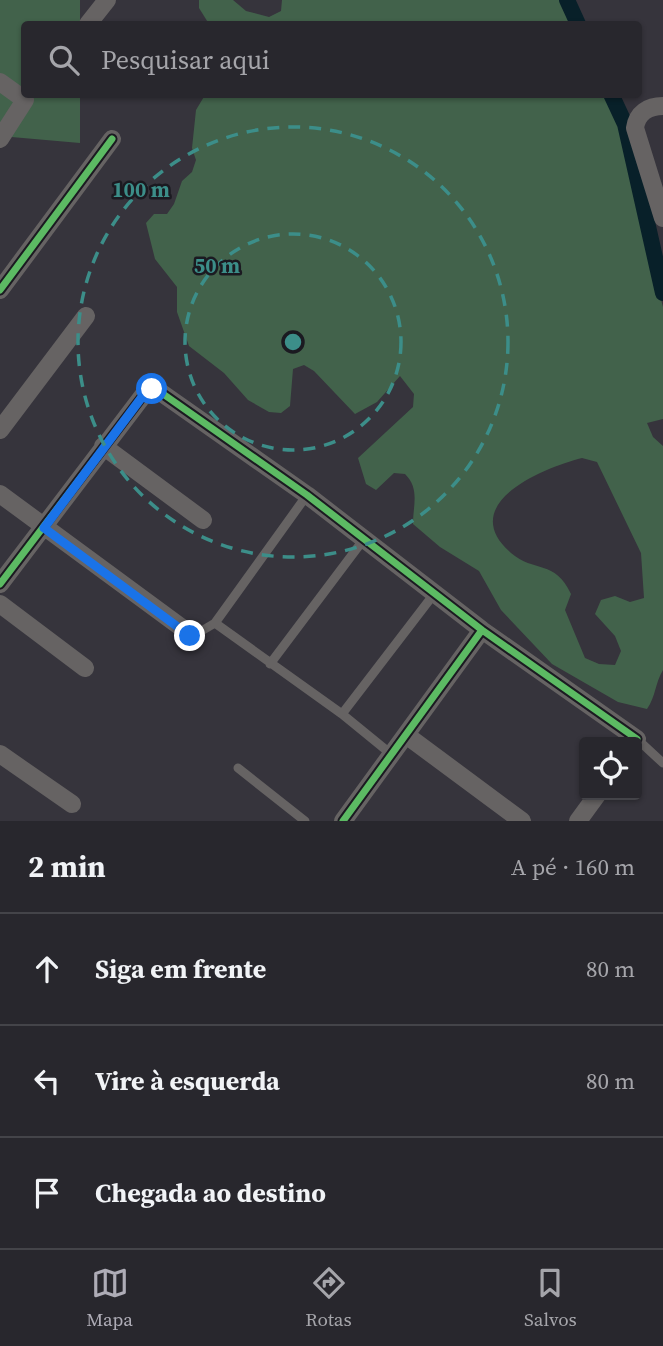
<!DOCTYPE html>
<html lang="pt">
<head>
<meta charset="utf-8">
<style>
	:root { --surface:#28272d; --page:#343339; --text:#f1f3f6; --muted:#a5a5aa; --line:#444449; --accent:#aeacb6 }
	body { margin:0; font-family:"Source Serif 4",serif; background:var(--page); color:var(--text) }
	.controls { position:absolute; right:21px; bottom:21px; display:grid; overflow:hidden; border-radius:7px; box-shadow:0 2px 5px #0004 }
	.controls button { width:63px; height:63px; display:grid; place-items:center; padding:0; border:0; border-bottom:2px solid var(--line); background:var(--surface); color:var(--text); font:35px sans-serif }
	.stop { position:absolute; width:21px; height:21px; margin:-16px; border:5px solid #1a73e8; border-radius:50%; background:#fff }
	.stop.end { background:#1a73e8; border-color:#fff; box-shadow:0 2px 7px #0008 }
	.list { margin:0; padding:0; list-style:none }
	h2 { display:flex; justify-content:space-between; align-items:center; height:91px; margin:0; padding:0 28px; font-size:30px }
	h2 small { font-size:23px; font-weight:400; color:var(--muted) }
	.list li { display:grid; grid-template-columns:46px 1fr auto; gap:21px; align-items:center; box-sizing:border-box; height:112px; padding:0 28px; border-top:2px solid var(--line) }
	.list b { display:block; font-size:26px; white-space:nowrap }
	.list em { font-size:23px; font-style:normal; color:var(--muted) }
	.icon { flex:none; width:38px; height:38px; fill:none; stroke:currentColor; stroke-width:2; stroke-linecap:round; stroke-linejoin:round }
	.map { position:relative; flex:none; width:663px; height:821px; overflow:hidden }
	.search { position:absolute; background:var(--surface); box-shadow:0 2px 5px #0004; left:21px; right:21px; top:21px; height:77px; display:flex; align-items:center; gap:18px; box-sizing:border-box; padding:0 24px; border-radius:7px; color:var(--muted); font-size:26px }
	.sheet { height:427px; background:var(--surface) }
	nav { display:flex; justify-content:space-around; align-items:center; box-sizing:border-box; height:98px; border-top:2px solid var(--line); background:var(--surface); font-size:19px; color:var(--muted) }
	nav a { display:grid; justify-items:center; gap:4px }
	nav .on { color:var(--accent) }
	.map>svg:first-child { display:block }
</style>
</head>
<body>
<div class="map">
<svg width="663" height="821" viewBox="0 0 663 821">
	<rect width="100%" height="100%" fill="#36343c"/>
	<!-- forest -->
	<path fill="#42624b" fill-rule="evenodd" d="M0 0H80V24H24V94L80 95V143L0 136Z
		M199 0H233L246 11 269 17 281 11 282 0H569L582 24H209L199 8Z
		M205 95H606L634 139 649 182V254L663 307V419L647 423 653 437 663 446V670C655 683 656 696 647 709L618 702 552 664 501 610 479 571 440 547 413 524C413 505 420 489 405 474L394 473 376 490 366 484 358 458 413 407 414 394 400 376 377 402 355 414 314 371 304 365 293 369 290 406 281 413 269 412 248 400 224 373 189 346 177 312V287L155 259 146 223 154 214H167L174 204 182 181 192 172 196 160 192 148 196 110ZM582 458 597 462 641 553 644 598 630 602 615 596 601 600 595 614 615 636 621 651 615 665 599 664 585 658 565 610 571 594C555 559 534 573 511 553 455 504 543 468 582 458Z"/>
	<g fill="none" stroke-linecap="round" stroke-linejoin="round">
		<!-- canal -->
		<path stroke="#082029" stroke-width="16" d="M567 0 578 24
			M611 94 625 124 663 293"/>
		<!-- lane -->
		<path stroke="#666363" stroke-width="9" d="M215 623 342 714 391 754
			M193 636 215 623 307 495
			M270 664 364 539
			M342 714 434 594
			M637 739 663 763
			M238 768 305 821"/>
		<!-- street -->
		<path stroke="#666363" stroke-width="18" d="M88 24 107 0
			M0 82 25 100 0 139
			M663 106C648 106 637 113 635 128L663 218
			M0 290 112 139
			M0 430 86 316
			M103 446 203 520
			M0 494 193 636
			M0 584 145 393 156 389 307 495 482 630 637 739 635 742
			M0 604 85 668
			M406 735 522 821
			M0 754 72 804
			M343 821 482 630
			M578 821 597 795"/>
		<defs>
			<path id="cycleway" d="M0 290 112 139
				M0 584 145 393 156 389 307 495 482 630 637 739 635 742
				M343 821 482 630"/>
		</defs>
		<!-- cycleway casing -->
		<use href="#cycleway" stroke="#1b1a21" stroke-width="11"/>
		<!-- cycleway -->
		<use href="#cycleway" stroke="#5cba63" stroke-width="7"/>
	</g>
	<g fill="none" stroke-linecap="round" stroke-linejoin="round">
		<!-- route -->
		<path stroke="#1a73e8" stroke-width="9" d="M152 389 145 393 44 528 190 636"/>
	</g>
	<!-- distance rings -->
	<g fill="none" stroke="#3c8e89" stroke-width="3.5" stroke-dasharray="12 9">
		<circle cx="293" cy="342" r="108"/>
		<circle cx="293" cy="342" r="215"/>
	</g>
	<circle cx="293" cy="342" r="10" fill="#3c8e89" stroke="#1b1a21" stroke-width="3.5"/>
	<g font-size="21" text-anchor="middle" font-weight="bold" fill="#3c8e89" stroke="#1b1a21" stroke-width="5" stroke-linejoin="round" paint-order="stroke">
		<text x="141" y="197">100 m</text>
		<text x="217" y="273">50 m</text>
	</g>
</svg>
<div class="controls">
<button><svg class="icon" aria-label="locate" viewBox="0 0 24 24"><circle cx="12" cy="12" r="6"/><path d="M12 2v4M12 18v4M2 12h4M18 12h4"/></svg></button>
</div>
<div class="stop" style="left:152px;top:389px"></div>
<div class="stop end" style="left:190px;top:636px"></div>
<div class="search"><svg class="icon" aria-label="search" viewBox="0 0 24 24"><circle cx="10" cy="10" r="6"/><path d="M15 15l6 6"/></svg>Pesquisar aqui</div>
</div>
<section class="sheet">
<h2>2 min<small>A pé · 160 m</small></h2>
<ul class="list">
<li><svg class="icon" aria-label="ahead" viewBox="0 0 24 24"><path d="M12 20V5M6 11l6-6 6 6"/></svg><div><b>Siga em frente</b></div><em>80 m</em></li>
<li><svg class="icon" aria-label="left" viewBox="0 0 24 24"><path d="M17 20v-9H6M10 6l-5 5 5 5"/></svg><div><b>Vire à esquerda</b></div><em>80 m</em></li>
<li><svg class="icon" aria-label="arrive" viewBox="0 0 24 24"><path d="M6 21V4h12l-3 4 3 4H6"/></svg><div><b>Chegada ao destino</b></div></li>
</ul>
</section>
<nav>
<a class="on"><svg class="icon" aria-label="map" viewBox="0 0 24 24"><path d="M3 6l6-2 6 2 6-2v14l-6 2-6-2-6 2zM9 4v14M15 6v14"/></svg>Mapa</a>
<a><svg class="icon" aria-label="directions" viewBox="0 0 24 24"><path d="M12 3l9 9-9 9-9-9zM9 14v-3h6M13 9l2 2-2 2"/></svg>Rotas</a>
<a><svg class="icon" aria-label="saved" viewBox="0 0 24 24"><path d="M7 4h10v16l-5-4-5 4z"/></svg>Salvos</a>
</nav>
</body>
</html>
